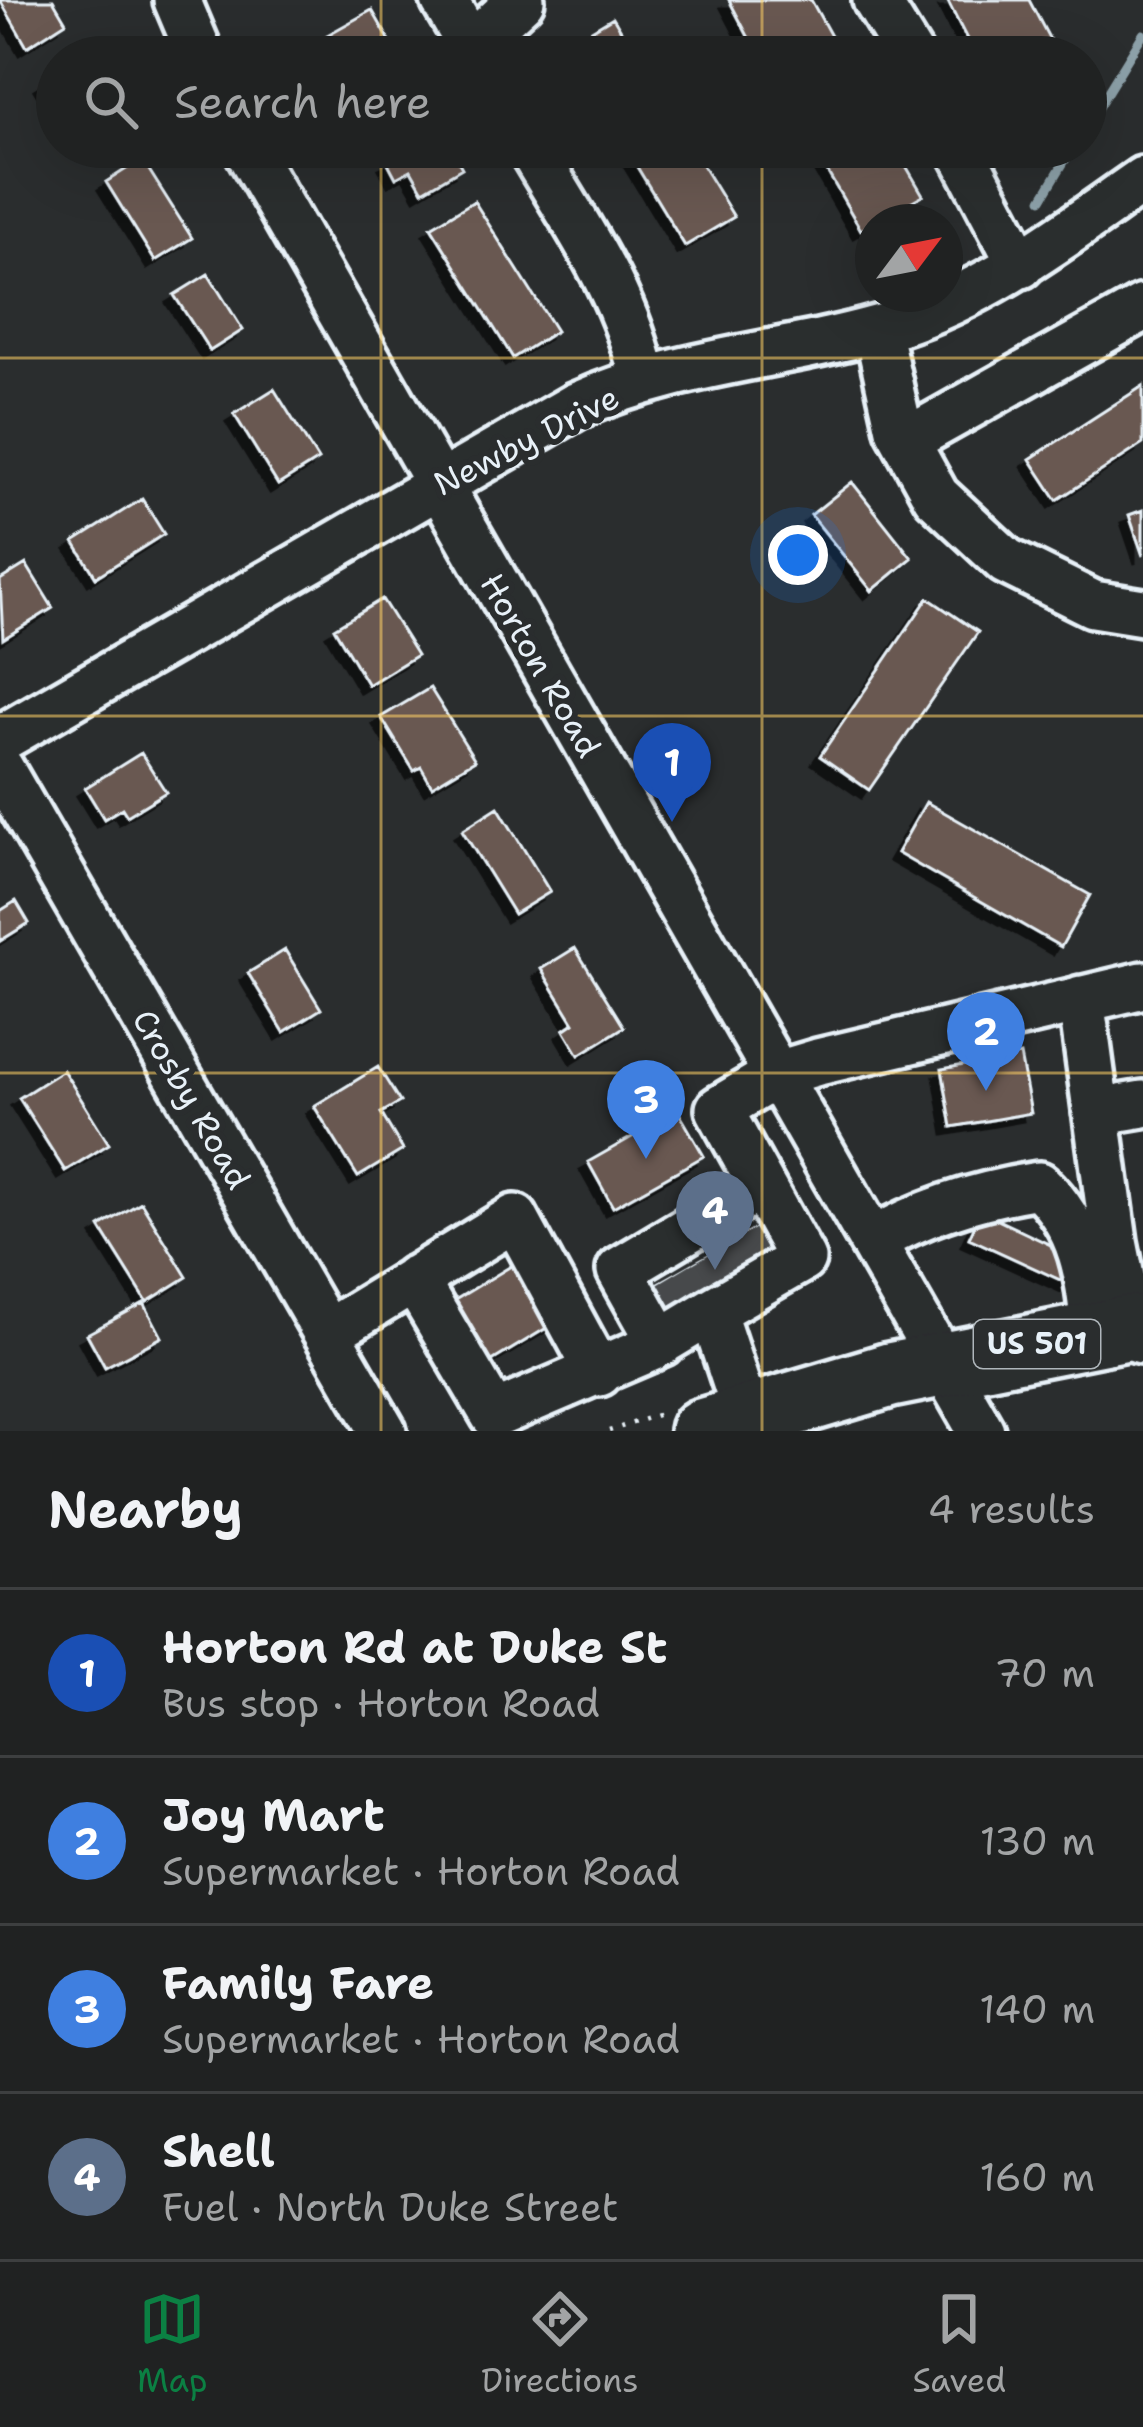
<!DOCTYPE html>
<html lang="en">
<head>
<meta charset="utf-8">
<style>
	:root { --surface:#202222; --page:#2d2f2f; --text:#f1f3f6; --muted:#a2a4a5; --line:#3d3f40; --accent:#0b8043 }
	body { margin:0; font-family:"Shantell Sans",sans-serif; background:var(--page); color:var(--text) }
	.compass { position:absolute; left:855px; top:204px; width:108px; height:108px; border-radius:50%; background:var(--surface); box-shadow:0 12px 48px #0002; rotate:58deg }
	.you { position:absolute; left:798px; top:555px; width:42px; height:42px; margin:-30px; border:9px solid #fff; border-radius:50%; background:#1a73e8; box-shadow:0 0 0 18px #1a73e833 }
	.badge { display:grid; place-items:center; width:78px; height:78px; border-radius:50%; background:var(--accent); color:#fff; font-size:39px; font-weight:700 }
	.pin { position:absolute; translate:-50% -99px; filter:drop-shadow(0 3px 6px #0008) }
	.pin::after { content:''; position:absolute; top:63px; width:42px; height:36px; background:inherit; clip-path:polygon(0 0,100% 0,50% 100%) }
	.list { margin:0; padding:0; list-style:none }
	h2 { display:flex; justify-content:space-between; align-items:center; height:156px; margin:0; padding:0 48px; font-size:51px }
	h2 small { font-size:39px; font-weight:400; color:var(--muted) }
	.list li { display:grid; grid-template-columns:78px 1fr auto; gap:36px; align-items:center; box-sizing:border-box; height:168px; padding:0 48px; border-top:3px solid var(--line) }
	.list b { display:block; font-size:45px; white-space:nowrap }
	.list p { margin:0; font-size:39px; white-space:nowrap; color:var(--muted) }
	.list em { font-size:39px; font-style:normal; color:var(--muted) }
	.icon { flex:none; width:66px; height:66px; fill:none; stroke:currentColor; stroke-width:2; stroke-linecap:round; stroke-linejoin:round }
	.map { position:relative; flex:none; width:1143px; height:1431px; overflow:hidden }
	.search { position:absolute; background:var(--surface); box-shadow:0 12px 48px #0002; left:36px; right:36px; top:36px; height:132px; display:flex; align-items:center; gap:30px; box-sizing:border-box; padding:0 42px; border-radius:66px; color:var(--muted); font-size:45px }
	.sheet { height:828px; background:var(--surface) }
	nav { display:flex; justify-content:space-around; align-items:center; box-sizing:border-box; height:168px; border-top:3px solid var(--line); background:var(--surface); font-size:33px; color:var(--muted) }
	nav a { display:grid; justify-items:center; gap:6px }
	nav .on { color:var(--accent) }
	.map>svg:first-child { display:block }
</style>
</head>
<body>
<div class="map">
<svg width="1143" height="1431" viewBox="0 0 1143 1431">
	<defs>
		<filter id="shadow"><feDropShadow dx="-8" dy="8" stdDeviation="0" flood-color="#0009"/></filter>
	</defs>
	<rect width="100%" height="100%" fill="#2a2d2e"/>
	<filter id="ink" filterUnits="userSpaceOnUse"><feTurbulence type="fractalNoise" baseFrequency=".00833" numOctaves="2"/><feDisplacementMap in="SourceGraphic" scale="24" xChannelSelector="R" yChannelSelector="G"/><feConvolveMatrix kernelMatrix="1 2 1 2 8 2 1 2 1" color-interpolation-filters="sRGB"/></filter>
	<g filter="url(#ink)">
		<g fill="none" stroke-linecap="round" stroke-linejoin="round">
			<!-- stream -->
			<path stroke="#8ca0a8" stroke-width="9" d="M1086 127 1143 34
				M1042 199 1073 147"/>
		</g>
		<!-- building -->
		<path fill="#695951" stroke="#e8f1f8" stroke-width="3" filter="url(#shadow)" d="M0 0H53L66 22 27 47Z
			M729 0H811L832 38 797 57H759Z
			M947 0H1029L1059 57H976Z
			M372 10 399 57H339L327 35Z
			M613 17 637 57H571L565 46Z
			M57 73V107L42 82Z
			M390 147H450L462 168 423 191 411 170 396 178 387 161 396 157Z
			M625 147H691L734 217 685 246Z
			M813 147H895L923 195 861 230Z
			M142 159 192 238 155 261 106 182Z
			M474 201 556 331 513 358 431 227Z
			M208 274 243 330 210 351 174 295Z
			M1143 386V444L1057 500 1030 459Z
			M274 389 318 460 278 485 234 414Z
			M852 482 912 558 872 591 811 515Z
			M142 499 164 534 96 577 74 542Z
			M1143 510V556L1129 515Z
			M26 564 53 608 3 639 0 580Z
			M928 598 978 632 869 790 820 756Z
			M382 599 417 655 368 685 334 628Z
			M430 688 475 760 432 786 421 767 414 771 381 717Z
			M141 753 166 792 127 816 122 808 104 819 85 788Z
			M926 802 1090 895 1061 947 897 853Z
			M498 807 550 892 514 914 462 830Z
			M16 901 29 923 0 941V911Z
			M575 948 624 1027 579 1055 564 1030 574 1023 541 969Z
			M285 950 321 1009 284 1032 248 973Z
			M1020 1055 1031 1113 952 1127 942 1069Z
			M378 1067 400 1102 381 1113 403 1150 358 1177 314 1106Z
			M63 1070 109 1144 65 1171 19 1098Z
			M678 1111 704 1156 613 1207 588 1162Z
			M141 1202 187 1277 147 1302 100 1227Z
			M981 1212 1080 1259 1069 1284 969 1238Z
			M771 1220 786 1247 659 1320 643 1292Z
			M526 1257 563 1318 487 1364 450 1303Z
			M144 1303 162 1337 105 1367 87 1334Z"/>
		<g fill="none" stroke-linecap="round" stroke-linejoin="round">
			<!-- minor-tunnel -->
			<path stroke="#464a4c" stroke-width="45" stroke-dasharray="45 22" stroke-linecap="butt" d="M742 1236 758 1263
				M708 1255 724 1283
				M671 1276 687 1303"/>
			<defs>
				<path id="minor" d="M177 0 201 57
					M444 0 477 57
					M876 0 911 57
					M471 46 521 0
					M246 147 981 1431
					M530 147C576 225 625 292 644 381
					M959 147 1021 265
					M877 329 899 429 936 496 1006 561 1093 604 1143 612
					M906 441 1143 308
					M0 739 576 406C678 360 791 356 897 323 988 294 1065 234 1143 180
					M0 768 383 1431
					M1081 999 1114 1242 1131 1327
					M1096 1112 1143 1104
					M875 1240C925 1210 981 1194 1039 1185 1082 1226 1090 1276 1094 1334
					M414 1279 494 1415 651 1348 712 1311
					M327 1333 515 1218 599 1373
					M661 1343 620 1270 761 1186
					M747 1417 712 1311 802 1259 719 1109 778 1074 818 1062 1143 985"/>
				<path id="highway" d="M702 1431 890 1375 1131 1327 1143 1331"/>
			</defs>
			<!-- minor casing -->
			<use href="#minor" stroke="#e8f1f8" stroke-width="54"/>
			<!-- highway casing -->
			<use href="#highway" stroke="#e8f1f8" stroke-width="72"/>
			<!-- path -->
			<path stroke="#e8f1f8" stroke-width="4.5" stroke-dasharray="3 9" stroke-linecap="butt" d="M609 1431 660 1414"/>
			<!-- minor -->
			<use href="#minor" stroke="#2a2d2e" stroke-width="45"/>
			<!-- highway -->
			<use href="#highway" stroke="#2a2d2e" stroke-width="63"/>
		</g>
	</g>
	<!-- grid -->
	<path fill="none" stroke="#ffd166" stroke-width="3" stroke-opacity="0.55" d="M381 0V57M762 0V57M381 147V1431M762 147V1431M0 358H1143M0 716H1143M0 1073H1143"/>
	<g text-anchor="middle" stroke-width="12" stroke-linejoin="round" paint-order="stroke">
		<!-- shield labels -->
		<rect fill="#2a2d2e" stroke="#afb6bb" stroke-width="3" x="974" y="1320" width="126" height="48" rx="9"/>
		<g font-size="30" font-weight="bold" fill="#e8f1f8">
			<text x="1037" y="1354">US 501</text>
		</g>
		<!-- street labels -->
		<g font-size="33" fill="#e8f1f8" stroke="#2a2d2e">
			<text transform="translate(526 440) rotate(-27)" y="12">Newby Drive</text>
			<text transform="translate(541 665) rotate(60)" y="12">Horton Road</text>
			<text transform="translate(192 1099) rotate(60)" y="12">Crosby Road</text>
		</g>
	</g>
</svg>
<svg class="compass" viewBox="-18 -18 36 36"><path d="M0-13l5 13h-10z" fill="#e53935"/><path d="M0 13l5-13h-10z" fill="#a2a4a5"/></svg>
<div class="you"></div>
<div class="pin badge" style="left:672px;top:822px;background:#1a4fb4">1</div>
<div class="pin badge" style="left:986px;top:1091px;background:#3f7fe0">2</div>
<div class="pin badge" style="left:646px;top:1159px;background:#3f7fe0">3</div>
<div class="pin badge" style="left:715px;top:1270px;background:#5c6f8a">4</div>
<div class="search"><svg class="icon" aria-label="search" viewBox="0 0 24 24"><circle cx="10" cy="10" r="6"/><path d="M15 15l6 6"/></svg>Search here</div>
</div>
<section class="sheet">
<h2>Nearby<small>4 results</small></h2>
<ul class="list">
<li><span class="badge" style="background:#1a4fb4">1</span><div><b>Horton Rd at Duke St</b><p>Bus stop · Horton Road</p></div><em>70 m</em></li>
<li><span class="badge" style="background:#3f7fe0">2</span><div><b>Joy Mart</b><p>Supermarket · Horton Road</p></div><em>130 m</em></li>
<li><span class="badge" style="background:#3f7fe0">3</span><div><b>Family Fare</b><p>Supermarket · Horton Road</p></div><em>140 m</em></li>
<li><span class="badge" style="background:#5c6f8a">4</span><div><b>Shell</b><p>Fuel · North Duke Street</p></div><em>160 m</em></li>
</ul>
</section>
<nav>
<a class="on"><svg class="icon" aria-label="map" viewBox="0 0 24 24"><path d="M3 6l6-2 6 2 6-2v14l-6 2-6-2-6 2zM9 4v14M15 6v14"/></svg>Map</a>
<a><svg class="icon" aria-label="directions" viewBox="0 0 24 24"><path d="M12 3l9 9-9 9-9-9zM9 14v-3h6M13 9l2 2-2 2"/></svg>Directions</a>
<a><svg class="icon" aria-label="saved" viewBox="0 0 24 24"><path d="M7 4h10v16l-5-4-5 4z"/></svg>Saved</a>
</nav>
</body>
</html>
